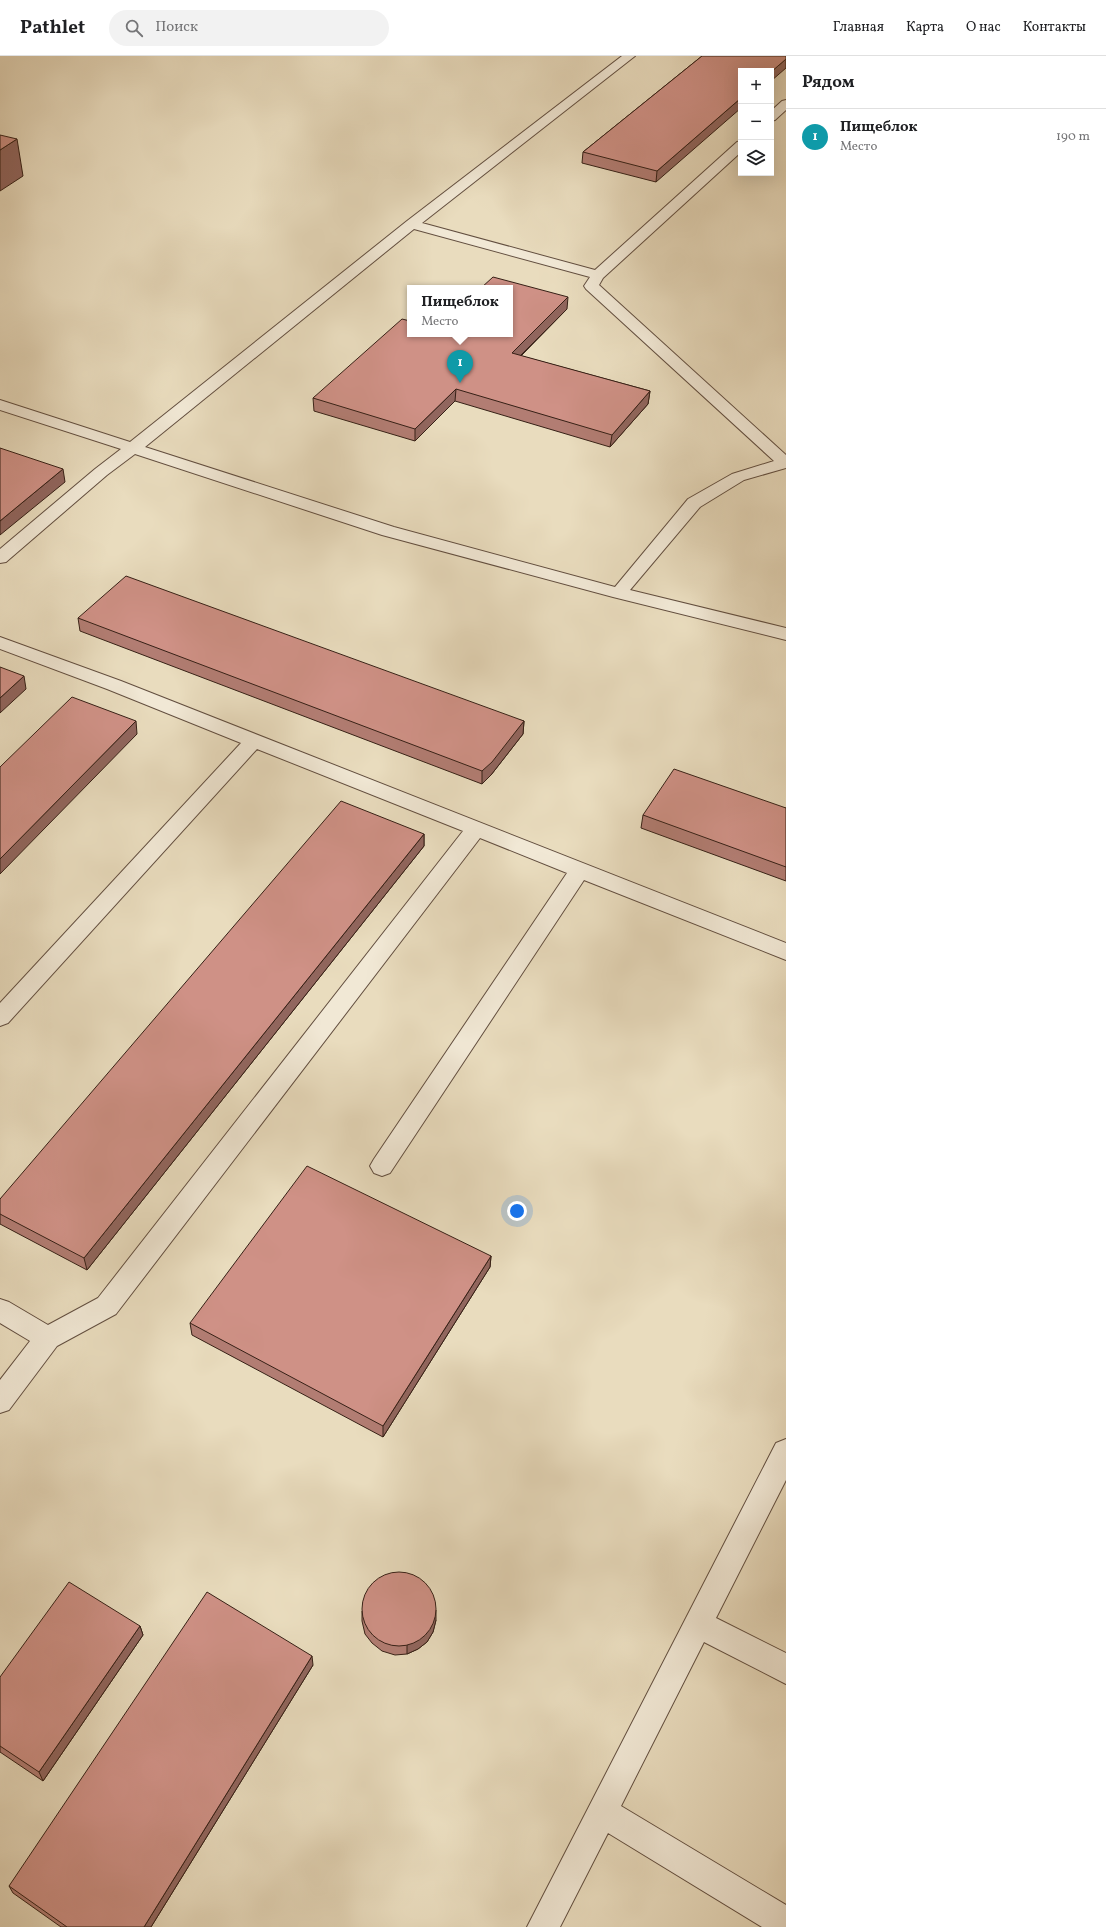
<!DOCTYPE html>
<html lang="ru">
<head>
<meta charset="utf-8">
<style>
	:root { --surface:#fff; --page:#f2f2f2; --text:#202124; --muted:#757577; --line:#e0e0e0; --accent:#8f2418 }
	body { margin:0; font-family:Vollkorn,serif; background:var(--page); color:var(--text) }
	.controls { position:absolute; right:12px; top:12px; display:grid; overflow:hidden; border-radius:0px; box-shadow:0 4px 16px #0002 }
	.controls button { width:36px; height:36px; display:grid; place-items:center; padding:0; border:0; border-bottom:1px solid var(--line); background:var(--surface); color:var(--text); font:20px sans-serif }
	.you { position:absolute; left:517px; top:1155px; width:14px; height:14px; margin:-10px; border:3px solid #fff; border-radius:50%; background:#1a73e8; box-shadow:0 0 0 6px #1a73e833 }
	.badge { display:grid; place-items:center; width:26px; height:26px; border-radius:50%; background:var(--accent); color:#fff; font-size:13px; font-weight:700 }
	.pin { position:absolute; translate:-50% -33px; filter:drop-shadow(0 1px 2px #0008) }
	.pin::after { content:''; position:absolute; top:21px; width:14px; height:12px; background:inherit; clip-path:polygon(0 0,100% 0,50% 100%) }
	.popup { position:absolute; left:407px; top:229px; width:106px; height:52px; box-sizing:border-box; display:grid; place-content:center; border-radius:0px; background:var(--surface); filter:drop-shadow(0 1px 3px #0005); font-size:13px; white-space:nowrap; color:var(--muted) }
	.popup b { font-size:15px; color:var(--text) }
	.popup::after { content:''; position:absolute; left:50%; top:100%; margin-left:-8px; border:8px solid transparent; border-top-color:var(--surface) }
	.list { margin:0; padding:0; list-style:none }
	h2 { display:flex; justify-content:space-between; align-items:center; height:52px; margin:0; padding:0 16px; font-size:17px }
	h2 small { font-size:13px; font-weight:400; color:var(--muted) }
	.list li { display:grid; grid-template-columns:26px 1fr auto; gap:12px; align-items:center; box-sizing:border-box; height:56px; padding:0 16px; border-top:1px solid var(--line) }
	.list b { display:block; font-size:15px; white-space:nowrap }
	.list p { margin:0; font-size:13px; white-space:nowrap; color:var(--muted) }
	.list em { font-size:13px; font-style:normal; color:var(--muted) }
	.icon { flex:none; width:22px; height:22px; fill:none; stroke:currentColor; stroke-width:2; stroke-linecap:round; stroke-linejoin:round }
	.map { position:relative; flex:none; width:786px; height:1871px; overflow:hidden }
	header { display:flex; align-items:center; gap:24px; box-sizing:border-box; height:56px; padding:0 20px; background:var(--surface); border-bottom:1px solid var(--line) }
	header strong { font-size:19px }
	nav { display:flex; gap:22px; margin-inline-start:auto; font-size:14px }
	.search { width:280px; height:36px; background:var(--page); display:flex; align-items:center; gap:10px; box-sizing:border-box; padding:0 14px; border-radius:22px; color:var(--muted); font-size:15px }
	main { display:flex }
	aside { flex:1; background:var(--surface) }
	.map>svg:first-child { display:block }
</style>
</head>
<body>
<header>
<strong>Pathlet</strong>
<div class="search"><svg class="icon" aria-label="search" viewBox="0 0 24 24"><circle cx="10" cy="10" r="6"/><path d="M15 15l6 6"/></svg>Поиск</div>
<nav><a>Главная</a><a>Карта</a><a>О нас</a><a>Контакты</a></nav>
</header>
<main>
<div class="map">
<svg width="786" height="1871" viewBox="0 0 786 1871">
	<rect width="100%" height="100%" fill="#e9dcbe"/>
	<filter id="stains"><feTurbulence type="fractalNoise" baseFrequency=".005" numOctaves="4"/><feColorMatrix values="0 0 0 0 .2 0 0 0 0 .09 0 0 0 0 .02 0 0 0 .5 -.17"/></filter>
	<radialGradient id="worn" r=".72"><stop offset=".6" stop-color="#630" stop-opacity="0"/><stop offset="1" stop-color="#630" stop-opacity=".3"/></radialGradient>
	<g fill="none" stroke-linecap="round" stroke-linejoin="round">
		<defs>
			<path id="lane" d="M622 0H635L422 167 595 214 737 86 741 85V96L603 222 599 229 786 399V412L744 424 700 451 630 534 786 572V584L613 541 382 479 135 398 107 419 6 506 0 507V493L95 413 121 393 0 354V344L130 386 407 165ZM414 173 590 221 584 230 586 233 774 405 732 418 688 443 615 531 394 471 145 391Z
				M786 44V54L775 64 771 65V55L782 45Z
				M0 581 121 625 786 887V904L584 824 390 1117 382 1120 374 1117 370 1110 374 1103 567 817 480 782 116 1258 57 1290 9 1354 0 1357V1324L30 1285 0 1267V1243L9 1246 48 1269 98 1242 463 775 257 693 8 967 0 970V947L241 687 107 633 0 593Z
				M786 1383V1424L716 1562 786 1597V1628L704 1586 621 1750 786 1849V1871H762L608 1777 560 1871H527L776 1387Z"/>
		</defs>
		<!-- lane casing -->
		<use href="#lane" stroke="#634f40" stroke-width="2"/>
		<!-- lane -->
		<use href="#lane" fill="#f1e8d5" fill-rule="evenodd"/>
	</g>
	<!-- wall -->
	<path fill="#b27d73" stroke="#362016" d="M702 0 656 126 582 107 583 96Z
		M567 253 521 300 650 335 648 348 610 391 455 345 415 385 314 355 313 342 410 278Z
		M78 562 524 665 523 678 491 719 482 728 80 575Z
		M786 752V825L641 772 643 759Z
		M424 778V790L87 1214 0 1168V1143Z
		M491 1200 490 1211 383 1381 192 1279 190 1267Z
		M362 1555 436 1564 433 1576 427 1586 418 1593 407 1598 395 1599 382 1595 372 1587 365 1578 362 1565Z
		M140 1570 143 1579 43 1725 0 1696V1621Z
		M313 1609 151 1871H61L13 1837 9 1830Z"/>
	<!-- shaded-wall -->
	<path fill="#91665e" stroke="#362016" d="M786 3V12L771 25V16Z
		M741 42V52L656 126 657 115Z
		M17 83 23 120 0 135V94Z
		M568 241 567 253 511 309 512 297Z
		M456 333 455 345 415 385V373Z
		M650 335 648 348 610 391 612 379Z
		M63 413 65 426 0 479V465Z
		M24 620 26 633 0 657V642Z
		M136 665 137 678 0 818V803Z
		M524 665 523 678 491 719 482 728V715Z
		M424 778V790L87 1214 84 1202Z
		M491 1200 490 1211 383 1381V1370Z
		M436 1554V1564L433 1576 427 1586 418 1593 407 1598V1588Z
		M140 1570 143 1579 43 1725 39 1716Z
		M312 1600 313 1609 151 1871H144Z"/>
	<!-- building -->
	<path fill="#cf9186" stroke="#362016" d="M702 0H786V3L771 16V15H741V42L657 115 583 96Z
		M0 79 17 83 0 94Z
		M493 221 568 241 512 297 650 335 612 379 456 333 415 373 313 342 402 263 410 265V278H510V232H481Z
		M0 392 63 413 0 465Z
		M126 520 524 665 492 706 482 715 78 562Z
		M0 611 24 620 0 642Z
		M72 641 136 665 0 803V711Z
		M674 713 786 752V811L643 759Z
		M341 745 424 778 84 1202 0 1158V1143Z
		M307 1110 491 1200 383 1370 190 1267Z
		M362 1553a37 37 0 1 1 74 0a37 37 0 1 1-74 0Z
		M69 1526 140 1570 39 1716 0 1690V1621Z
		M207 1536 312 1600 144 1871H67L9 1830Z"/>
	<rect width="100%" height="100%" filter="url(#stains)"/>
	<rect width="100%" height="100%" fill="url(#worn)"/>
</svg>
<div class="controls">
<button>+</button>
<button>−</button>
<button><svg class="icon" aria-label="layers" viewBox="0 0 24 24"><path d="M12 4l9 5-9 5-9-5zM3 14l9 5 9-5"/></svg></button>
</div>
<div class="you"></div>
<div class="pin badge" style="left:460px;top:327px;background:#0f9aa8">1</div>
<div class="popup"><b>Пищеблок</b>Место</div>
</div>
<aside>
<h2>Рядом<small></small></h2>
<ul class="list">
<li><span class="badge" style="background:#0f9aa8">1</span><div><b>Пищеблок</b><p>Место</p></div><em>190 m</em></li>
</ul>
</aside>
</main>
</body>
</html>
